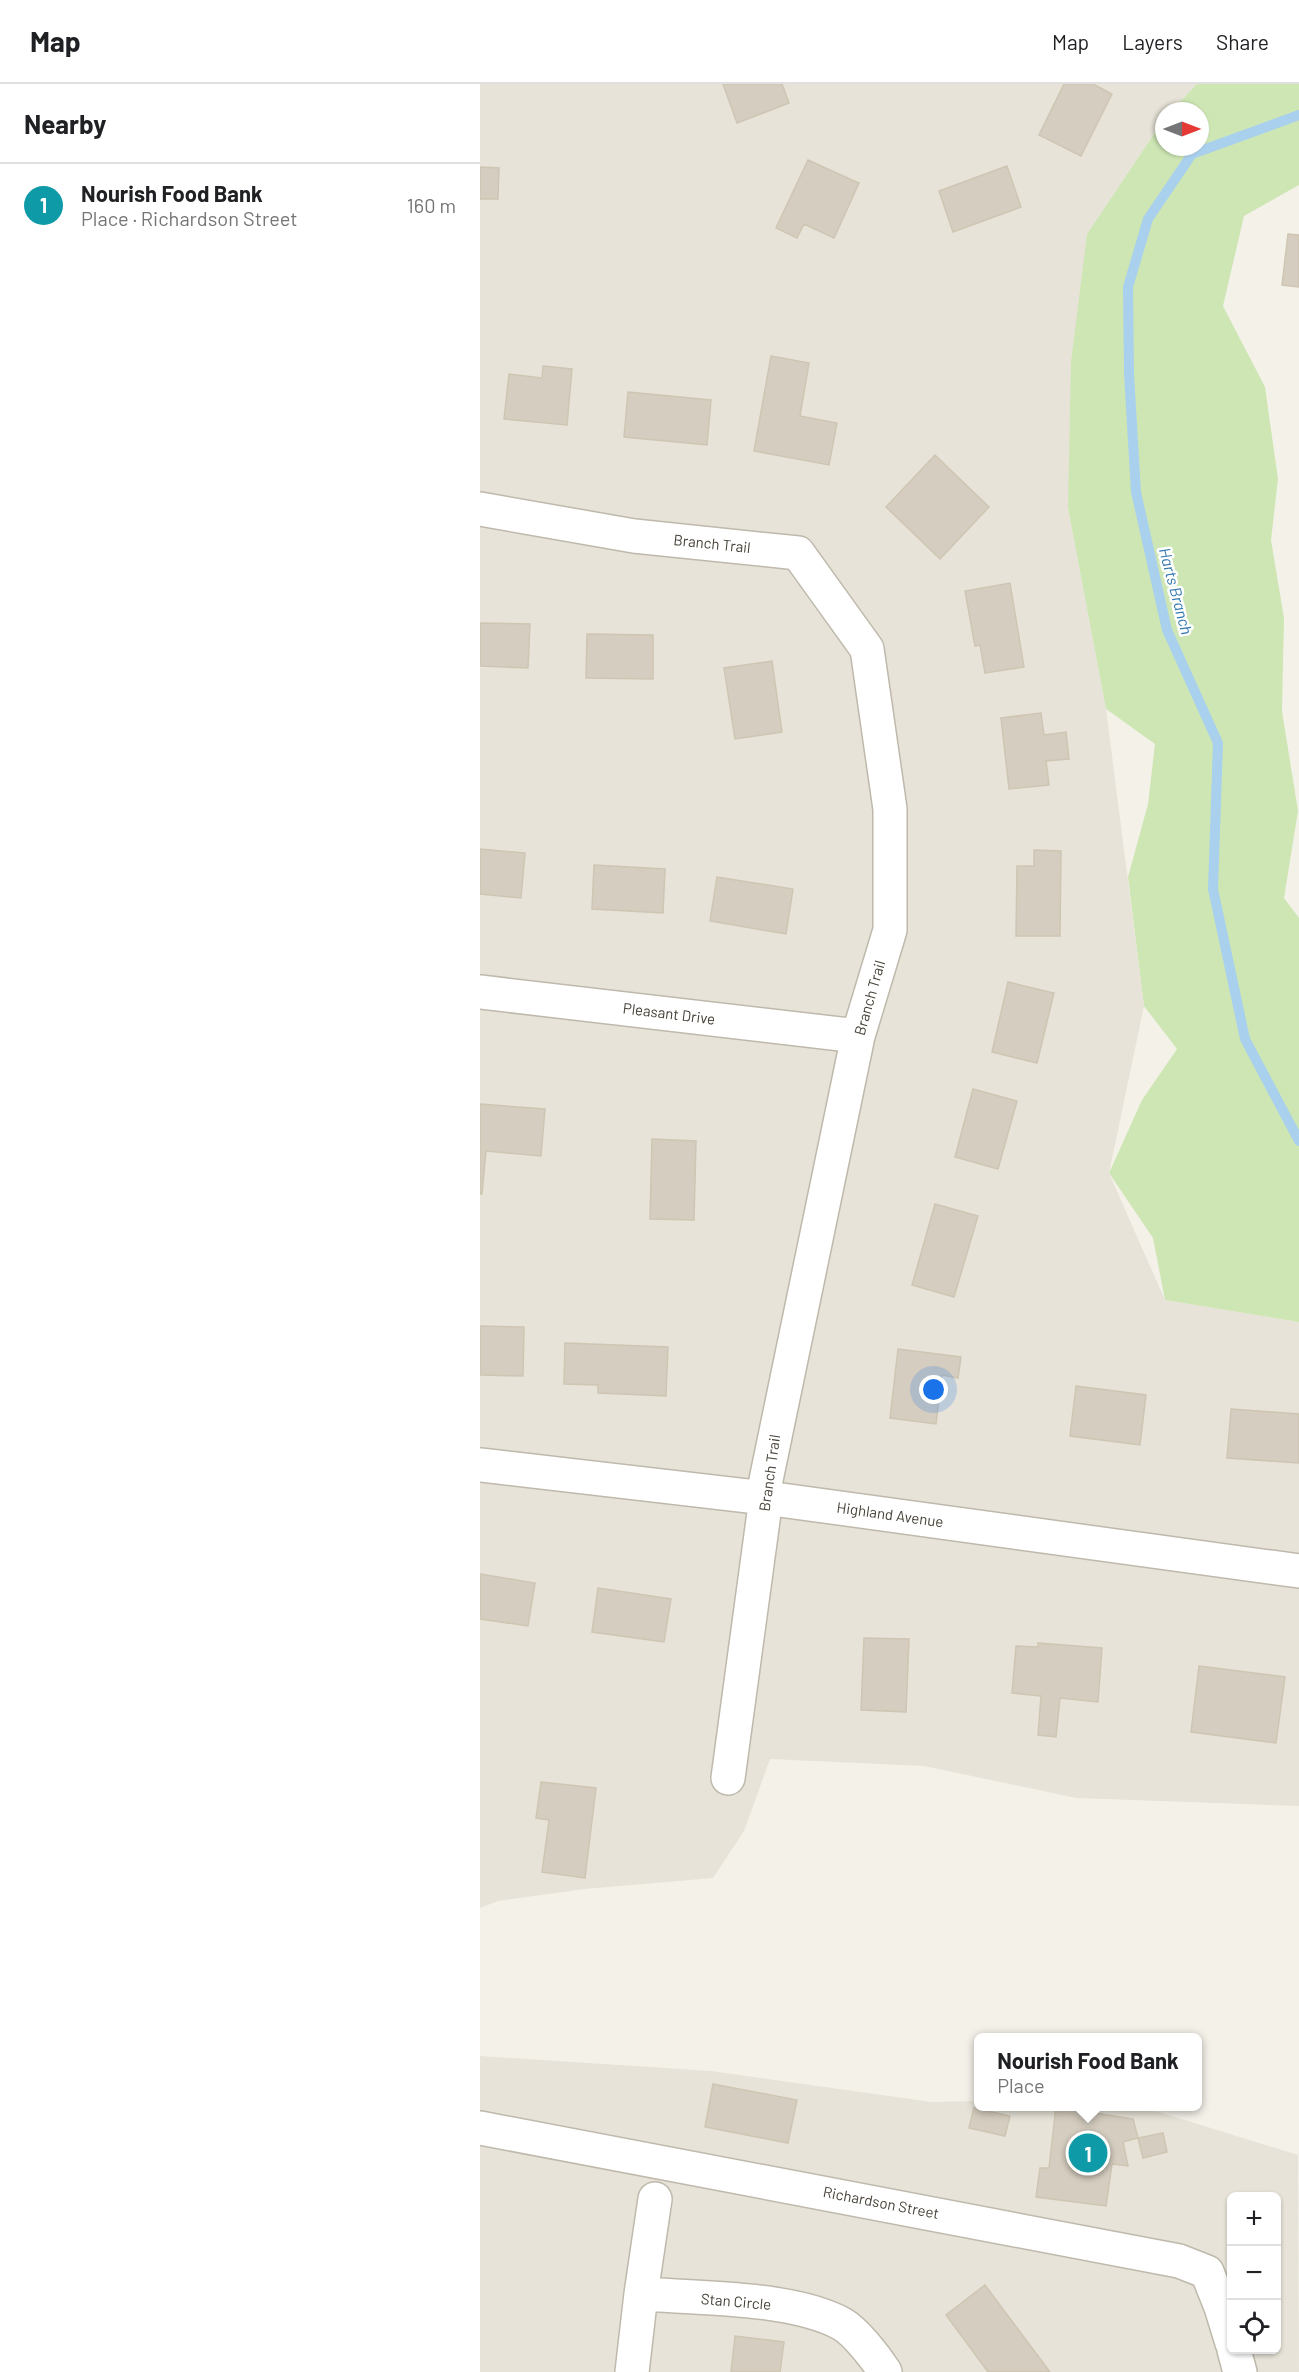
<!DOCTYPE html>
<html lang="en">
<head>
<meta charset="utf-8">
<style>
	:root { --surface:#fff; --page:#f6f6f6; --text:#202124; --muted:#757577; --line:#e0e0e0; --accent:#0f766e }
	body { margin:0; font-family:Barlow,sans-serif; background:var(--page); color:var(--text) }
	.controls { position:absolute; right:18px; bottom:18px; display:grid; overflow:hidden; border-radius:9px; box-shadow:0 2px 4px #0004 }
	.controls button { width:54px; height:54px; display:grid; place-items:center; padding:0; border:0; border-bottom:2px solid var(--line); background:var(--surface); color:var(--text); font:30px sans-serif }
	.compass { position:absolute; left:675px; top:18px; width:54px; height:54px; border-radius:50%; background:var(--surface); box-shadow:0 2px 4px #0004; rotate:90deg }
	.you { position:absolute; left:454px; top:1306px; width:21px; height:21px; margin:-15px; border:4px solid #fff; border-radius:50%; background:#1a73e8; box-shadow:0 0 0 9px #1a73e833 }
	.badge { display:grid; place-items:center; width:39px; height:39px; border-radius:50%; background:var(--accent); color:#fff; font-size:20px; font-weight:700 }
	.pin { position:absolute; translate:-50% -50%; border:3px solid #fff; box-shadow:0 2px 6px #0006 }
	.popup { position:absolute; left:494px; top:1949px; width:228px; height:78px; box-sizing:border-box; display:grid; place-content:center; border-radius:9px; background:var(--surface); filter:drop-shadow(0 2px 4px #0005); font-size:20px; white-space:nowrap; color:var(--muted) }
	.popup b { font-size:22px; color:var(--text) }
	.popup::after { content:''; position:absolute; left:50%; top:100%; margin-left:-12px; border:12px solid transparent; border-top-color:var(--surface) }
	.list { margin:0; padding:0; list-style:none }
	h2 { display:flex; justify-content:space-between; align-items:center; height:78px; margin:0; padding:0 24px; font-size:26px }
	h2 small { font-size:20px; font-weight:400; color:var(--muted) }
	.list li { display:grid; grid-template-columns:39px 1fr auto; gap:18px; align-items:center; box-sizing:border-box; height:84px; padding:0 24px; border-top:2px solid var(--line) }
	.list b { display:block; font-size:22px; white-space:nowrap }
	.list p { margin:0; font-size:20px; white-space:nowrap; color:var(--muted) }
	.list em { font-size:20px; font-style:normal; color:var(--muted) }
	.icon { flex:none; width:33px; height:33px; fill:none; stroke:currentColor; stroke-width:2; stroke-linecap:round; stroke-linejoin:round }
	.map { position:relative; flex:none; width:819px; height:2288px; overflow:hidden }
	header { display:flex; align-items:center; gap:36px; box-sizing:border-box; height:84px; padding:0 30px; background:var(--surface); border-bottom:2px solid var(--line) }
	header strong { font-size:28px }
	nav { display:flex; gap:33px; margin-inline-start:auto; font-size:21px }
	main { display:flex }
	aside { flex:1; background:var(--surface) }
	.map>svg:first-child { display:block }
</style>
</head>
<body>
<header>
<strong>Map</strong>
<nav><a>Map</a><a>Layers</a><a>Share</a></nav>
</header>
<main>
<aside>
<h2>Nearby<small></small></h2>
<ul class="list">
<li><span class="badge" style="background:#0f9aa8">1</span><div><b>Nourish Food Bank</b><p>Place · Richardson Street</p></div><em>160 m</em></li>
</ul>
</aside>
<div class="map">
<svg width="819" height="2288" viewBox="0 0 819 2288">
	<rect width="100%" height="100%" fill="#f4f1e9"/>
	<!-- residential -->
	<path fill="#e7e3d8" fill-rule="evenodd" d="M0 0H717L691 27H684V35L607 150 588 424 626 625 664 922 629 1089 685 1216 819 1238V1722L596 1714 444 1682 290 1675 264 1747 233 1794 105 1805 18 1817 0 1824Z
		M0 1972 231 1987 452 2018 498 2017V2022H620L679 2028 818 2071 819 2288H0ZM752 2112H796V2266H752Z"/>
	<!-- green -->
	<path fill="#cee6b4" d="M717 0H819V101L764 132 743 222 785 303 798 395 791 456 804 534 802 627 818 727 804 814 819 834V1238L685 1216 673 1154 629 1089 662 1016 697 965 664 922 648 793 668 720 675 660 626 625 588 424 591 278 607 150 684 35V63H720V27H691Z"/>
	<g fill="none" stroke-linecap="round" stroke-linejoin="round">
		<!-- stream -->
		<path stroke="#a9d0ed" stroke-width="10" d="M819 31 712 70 668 135 648 203 649 290 656 408 687 546 738 659 733 805 765 955 819 1057"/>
	</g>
	<!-- building -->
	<path fill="#d5cdbf" stroke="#cfc5b3" stroke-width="1.5" d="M243 0H302L309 19 257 39Z
		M584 0H613L632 10 601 72 559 51Z
		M328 76 379 99 354 154 324 140 317 154 296 144Z
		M527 82 541 123 473 148 459 107Z
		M0 83 19 84 18 115H0Z
		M808 150 819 151V203L802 201Z
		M291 272 329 279 320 332 357 339 349 381 274 367Z
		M63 282 92 285 87 341 24 335 29 290 62 294Z
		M148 308 231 316 227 361 144 353Z
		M455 371 509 423 460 475 406 423Z
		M530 499 544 583 505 589 500 561 495 562 485 507Z
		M0 539 50 540 48 584 0 582Z
		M107 550 173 551V595L106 594Z
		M292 577 302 648 255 655 244 584Z
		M561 629 564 651 586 648 589 675 566 677 569 701 529 705 521 634Z
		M0 765 45 769 41 814 0 810Z
		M554 766 581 767 580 852H536L537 782H554Z
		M114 781 185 785 183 829 112 825Z
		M237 793 313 805 306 850 230 837Z
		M528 898 574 909 557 979 512 968Z
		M493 1005 537 1017 518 1085 475 1073Z
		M0 1020 65 1025 61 1072 6 1067 2 1110H0Z
		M172 1055 216 1057 214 1136 170 1135Z
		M455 1120 498 1132 474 1213 432 1201Z
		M0 1242 44 1243 43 1292 0 1291Z
		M85 1259 188 1263 186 1312 118 1309V1301L84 1300Z
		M418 1265 481 1273 478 1294 462 1291 456 1340 410 1334Z
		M596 1302 666 1311 660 1361 590 1352Z
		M751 1325 819 1330V1379L747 1374Z
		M0 1490 55 1499 48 1542 0 1535Z
		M118 1504 191 1515 184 1558 112 1548Z
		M384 1554 429 1555 426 1628 381 1626Z
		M558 1559 622 1564 618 1618 580 1614 576 1653 558 1651 561 1612 532 1609 536 1562 558 1563Z
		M719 1582 805 1593 796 1659 711 1648Z
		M61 1698 116 1704 105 1794 62 1788 69 1736 56 1734Z
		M233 2000 317 2016 308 2059 225 2043Z
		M576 2023 653 2035 658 2054 643 2058 648 2082 632 2080 626 2122 556 2113 560 2084H569Z
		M494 2024 530 2032 525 2052 489 2044Z
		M683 2049 687 2068 663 2074 658 2054Z
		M505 2201 570 2288H508L466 2231Z
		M255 2252 304 2258 300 2288H251Z"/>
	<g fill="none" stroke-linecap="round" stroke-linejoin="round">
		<defs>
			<path id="minor" d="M0 425 154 452 318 469 387 565 410 725V846L378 952 286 1396V1414L248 1694
				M0 908 378 952
				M0 1381 286 1414 819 1487
				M0 2044 699 2177 727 2188 741 2223 752 2259
				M161 2210C218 2214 313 2213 362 2240 376 2248 396 2274 405 2288
				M754 2266 760 2288
				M152 2288 161 2210 175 2115"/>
		</defs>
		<!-- minor casing -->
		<use href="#minor" stroke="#bfb9ac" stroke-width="36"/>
		<!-- minor -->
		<use href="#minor" stroke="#fff" stroke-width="33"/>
	</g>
	<g text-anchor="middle" stroke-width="5" stroke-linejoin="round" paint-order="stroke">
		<!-- street labels -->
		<g font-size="15" fill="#474238" stroke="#fff">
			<text transform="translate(232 460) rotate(6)" y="5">Branch Trail</text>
			<text transform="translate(390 914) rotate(-74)" y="5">Branch Trail</text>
			<text transform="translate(189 930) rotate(7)" y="5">Pleasant Drive</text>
			<text transform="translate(290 1389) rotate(-82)" y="5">Branch Trail</text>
			<text transform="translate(410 1431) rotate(8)" y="5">Highland Avenue</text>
			<text transform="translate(401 2119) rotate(11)" y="5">Richardson Street</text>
			<text transform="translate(256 2218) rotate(5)" y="5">Stan Circle</text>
		</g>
		<!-- water labels -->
		<g font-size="16" font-style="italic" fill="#3579af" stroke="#fff">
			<text transform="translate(696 507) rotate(75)" y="6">Harts Branch</text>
		</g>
	</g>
</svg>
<div class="controls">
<button>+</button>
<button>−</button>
<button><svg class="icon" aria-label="locate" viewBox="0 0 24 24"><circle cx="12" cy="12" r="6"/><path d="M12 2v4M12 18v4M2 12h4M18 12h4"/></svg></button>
</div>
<svg class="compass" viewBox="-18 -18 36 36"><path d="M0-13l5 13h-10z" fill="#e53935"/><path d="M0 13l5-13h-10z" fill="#757577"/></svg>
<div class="you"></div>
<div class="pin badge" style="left:608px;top:2069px;background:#0f9aa8">1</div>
<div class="popup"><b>Nourish Food Bank</b>Place</div>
</div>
</main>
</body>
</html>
